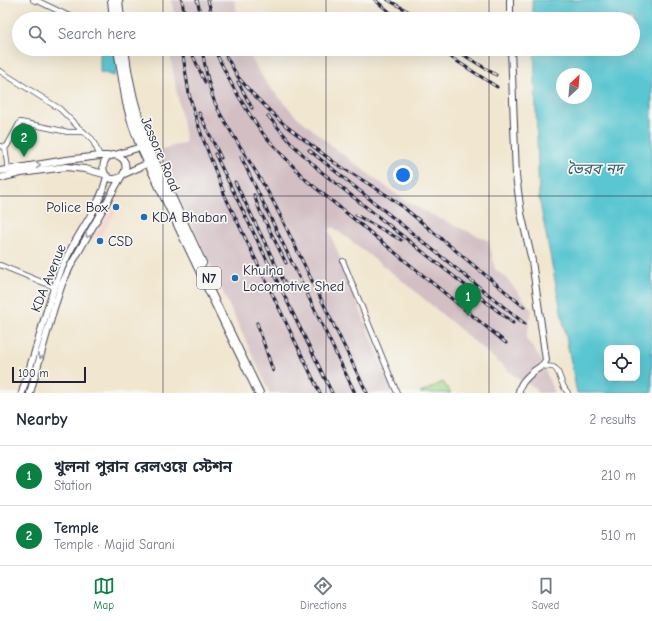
<!DOCTYPE html>
<html lang="en">
<head>
<meta charset="utf-8">
<style>
	:root { --surface:#fff; --page:#f6f6f7; --text:#1f2937; --muted:#747a83; --line:#e0e1e3; --accent:#0b8043 }
	body { margin:0; font-family:"Comic Neue","Noto Sans Bengali",sans-serif; background:var(--page); color:var(--text) }
	.controls { position:absolute; right:12px; bottom:12px; display:grid; overflow:hidden; border-radius:8px; box-shadow:0 4px 16px #0002 }
	.controls button { width:36px; height:36px; display:grid; place-items:center; padding:0; border:0; border-bottom:1px solid var(--line); background:var(--surface); color:var(--text); font:20px sans-serif }
	.compass { position:absolute; left:556px; top:68px; width:36px; height:36px; border-radius:50%; background:var(--surface); box-shadow:0 4px 16px #0002; rotate:26deg }
	.scale { position:absolute; left:12px; bottom:10px; width:74px; box-sizing:border-box; padding-left:4px; border:2px solid #22223b; border-top:0; font-size:11px; line-height:14px; white-space:nowrap; color:#22223b; -webkit-text-stroke:3px #f6f6f2; paint-order:stroke }
	.you { position:absolute; left:403px; top:175px; width:14px; height:14px; margin:-10px; border:3px solid #fff; border-radius:50%; background:#1a73e8; box-shadow:0 0 0 6px #1a73e833 }
	.badge { display:grid; place-items:center; width:26px; height:26px; border-radius:50%; background:var(--accent); color:#fff; font-size:13px; font-weight:700 }
	.pin { position:absolute; translate:-50% -33px; filter:drop-shadow(0 1px 2px #0008) }
	.pin::after { content:''; position:absolute; top:21px; width:14px; height:12px; background:inherit; clip-path:polygon(0 0,100% 0,50% 100%) }
	.list { margin:0; padding:0; list-style:none }
	h2 { display:flex; justify-content:space-between; align-items:center; height:52px; margin:0; padding:0 16px; font-size:17px }
	h2 small { font-size:13px; font-weight:400; color:var(--muted) }
	.list li { display:grid; grid-template-columns:26px 1fr auto; gap:12px; align-items:center; box-sizing:border-box; height:60px; padding:0 16px; border-top:1px solid var(--line) }
	.list b { display:block; font-size:15px; white-space:nowrap }
	.list p { margin:0; font-size:13px; white-space:nowrap; color:var(--muted) }
	.list em { font-size:13px; font-style:normal; color:var(--muted) }
	.icon { flex:none; width:22px; height:22px; fill:none; stroke:currentColor; stroke-width:2; stroke-linecap:round; stroke-linejoin:round }
	.map { position:relative; flex:none; width:652px; height:393px; overflow:hidden }
	.search { position:absolute; background:var(--surface); box-shadow:0 4px 16px #0002; left:12px; right:12px; top:12px; height:44px; display:flex; align-items:center; gap:10px; box-sizing:border-box; padding:0 14px; border-radius:22px; color:var(--muted); font-size:15px }
	.sheet { height:172px; background:var(--surface) }
	nav { display:flex; justify-content:space-around; align-items:center; box-sizing:border-box; height:56px; border-top:1px solid var(--line); background:var(--surface); font-size:11px; color:var(--muted) }
	nav a { display:grid; justify-items:center; gap:2px }
	nav .on { color:var(--accent) }
	.map>svg:first-child { display:block }
</style>
</head>
<body>
<div class="map">
<svg width="652" height="393" viewBox="0 0 652 393">
	<rect width="100%" height="100%" fill="#f6f6f2"/>
	<filter id="ink" filterUnits="userSpaceOnUse"><feTurbulence type="fractalNoise" baseFrequency=".025" numOctaves="2"/><feDisplacementMap in="SourceGraphic" scale="8" xChannelSelector="R" yChannelSelector="G"/><feConvolveMatrix kernelMatrix="1 2 1 2 8 2 1 2 1" color-interpolation-filters="sRGB"/></filter>
	<filter id="wash" filterUnits="userSpaceOnUse"><feTurbulence type="fractalNoise" baseFrequency=".012" numOctaves="4" result="noise"/><feDisplacementMap in="SourceGraphic" scale="16" xChannelSelector="R" yChannelSelector="G"/><feGaussianBlur stdDeviation="0.9" result="paint"/><feColorMatrix in="noise" values="0 0 0 0 0 0 0 0 0 0 0 0 0 0 0 0 0 1.4 0 .05"/><feComposite in="paint" operator="in"/></filter>
	<g filter="url(#wash)">
		<rect width="100%" height="100%" fill="#f1e6cf"/>
		<!-- built -->
		<path fill="#f7d0cc" d="M112 209 116 212 99 239 95 236Z"/>
		<!-- industrial -->
		<path fill="#d2bec3" d="M172 0H234L239 19H174Z
			M169 49H249L253 62 267 84 295 115 326 141 362 169 393 192 408 202 432 215 489 241 495 269 507 279 532 310 526 339 541 359 554 393H537L535 387 522 382 409 286 333 227 329 230 393 393H270L157 151 186 142Z"/>
		<!-- green -->
		<path fill="#a3dc8e" stroke="#627f64" d="M443 382 451 393H420Z"/>
		<!-- water -->
		<path fill="#5ac6d1" stroke="#3e7486" fill-rule="evenodd" d="M532 0H652V393H577L539 198 534 49H633V19H533ZM562 74H586V98H562ZM607 348H637V378H607Z
			M100 49H118L120 64 114 76 100 72Z"/>
	</g>
	<g filter="url(#ink)">
		<g fill="none" stroke-linecap="round" stroke-linejoin="round">
			<defs>
				<path id="street" d="M33 0 40 2 69 16 93 19
					M98 19 114 18
					M0 71 60 109 78 127 92 139 100 156
					M0 146 5 147 8 170
					M5 147 7 146 20 122 68 132H84
					M343 261 397 393
					M0 265 54 287
					M543 366C547 367 550 366 553 367 559 369 560 380 563 385 564 388 566 390 568 393"/>
				<path id="secondary" d="M510 19V0
					M511 49 516 176 521 213 532 261 546 360C543 367 539 367 534 371 527 377 519 384 519 393
					M115 155 141 147
					M0 171 66 160 100 156H111
					M124 174 151 162
					M0 178 21 173 66 167 85 169 104 174
					M22 393C27 375 34 356 39 338 46 312 53 287 64 263 77 233 100 209 107 176
					M30 393 54 308 62 284 71 265 121 177C127 171 128 160 118 156 98 149 98 188 121 177"/>
				<path id="highway" d="M112 0 114 19
					M118 0 120 19
					M118 49 127 103 133 125 141 147 211 294 259 393
					M124 49C128 83 136 115 148 147L202 263"/>
			</defs>
			<!-- street casing -->
			<use href="#street" stroke="#413f51" stroke-width="6"/>
			<!-- secondary casing -->
			<use href="#secondary" stroke="#413f51" stroke-width="8"/>
			<!-- highway casing -->
			<use href="#highway" stroke="#413f51" stroke-width="10"/>
			<!-- street -->
			<use href="#street" stroke="#fff" stroke-width="4.5"/>
			<!-- secondary -->
			<use href="#secondary" stroke="#fff" stroke-width="6"/>
			<!-- highway -->
			<use href="#highway" stroke="#fff" stroke-width="8"/>
			<defs>
				<path id="rail" d="M182 0 185 19
					M197 0 202 19
					M208 0 213 19
					M375 0 398 19
					M388 0 422 19
					M182 49 189 94 195 115 202 136 225 196 320 393
					M190 49 199 69 205 82
					M202 49C205 67 208 86 215 103 221 117 230 130 238 143 251 164 264 184 275 205L367 393
					M214 49 233 87 250 115 264 135 306 180 506 343
					M438 49 497 87
					M454 49 496 75
					M493 49 495 50
					M226 56 238 77 251 92 271 112 286 126 335 163 388 196 403 207 524 307
					M238 82 252 108
					M199 113 221 158
					M268 116 293 145 319 170 513 323
					M309 150 525 324
					M215 154 332 393
					M241 157 355 393
					M235 182 246 204 286 286
					M254 195 260 211 286 263
					M356 215 401 240
					M257 323 273 371"/>
			</defs>
			<!-- rail casing -->
			<use href="#rail" stroke="#22223b" stroke-width="3"/>
			<!-- rail -->
			<use href="#rail" stroke="#f6f6f2" stroke-width="1.5" stroke-dasharray="4.5" stroke-linecap="butt"/>
		</g>
		<!-- one-way arrows -->
		<defs><path id="oneway-chevron" d="M-2-3.5L2.5 0L-2 3.5" fill="none" stroke-width="1.6" stroke-linecap="round" stroke-linejoin="round"/></defs>
		<g stroke="#9c9ca7">
			<use href="#oneway-chevron" transform="translate(38 165) rotate(-9)"/>
			<use href="#oneway-chevron" transform="translate(88 235) rotate(120)"/>
			<use href="#oneway-chevron" transform="translate(41 356) rotate(105)"/>
		</g>
	</g>
	<!-- grid -->
	<path fill="none" stroke="#22223b" stroke-width="1" stroke-opacity="0.55" d="M163 0V19M326 0V19M489 0V19M163 49V393M326 49V393M489 49V393M0 196H652"/>
	<!-- markers -->
	<g fill="#1f6fb2" stroke="#f6f6f2" stroke-width="1.5">
		<circle cx="116" cy="207" r="4"/>
		<circle cx="144" cy="217" r="4"/>
		<circle cx="100" cy="241" r="4"/>
		<circle cx="235" cy="278" r="4"/>
	</g>
	<g text-anchor="middle" stroke-width="3.5" stroke-linejoin="round" paint-order="stroke">
		<!-- shield labels -->
		<rect fill="#f6f6f2" stroke="#626272" stroke-width="1" x="197" y="267" width="24" height="22" rx="3"/>
		<g font-size="13" font-weight="bold" fill="#22223b">
			<text x="209" y="283">N7</text>
		</g>
		<!-- street labels -->
		<g font-size="14" fill="#22223b" stroke="#f6f6f2">
			<text transform="translate(161 154) rotate(67)" y="5">Jessore Road</text>
			<text transform="translate(48 278) rotate(-68)" y="5">KDA Avenue</text>
		</g>
		<!-- poi labels -->
		<g font-size="14" fill="#22223b" stroke="#f6f6f2" text-anchor="start">
			<text x="108" y="212" text-anchor="end">Police Box</text>
			<text x="152" y="222">KDA Bhaban</text>
			<text x="108" y="246">CSD</text>
			<text x="243" y="275">Khulna<tspan x="243" dy="16">Locomotive Shed</tspan></text>
		</g>
		<!-- water labels -->
		<g font-size="15" font-style="italic" fill="#365b70" stroke="#f6f6f2">
			<text x="595" y="174">ভৈরব নদ</text>
		</g>
	</g>
</svg>
<div class="controls">
<button><svg class="icon" aria-label="locate" viewBox="0 0 24 24"><circle cx="12" cy="12" r="6"/><path d="M12 2v4M12 18v4M2 12h4M18 12h4"/></svg></button>
</div>
<svg class="compass" viewBox="-18 -18 36 36"><path d="M0-13l5 13h-10z" fill="#e53935"/><path d="M0 13l5-13h-10z" fill="#747a83"/></svg>
<div class="scale">100 m</div>
<div class="you"></div>
<div class="pin badge" style="left:468px;top:316px">1</div>
<div class="pin badge" style="left:24px;top:157px">2</div>
<div class="search"><svg class="icon" aria-label="search" viewBox="0 0 24 24"><circle cx="10" cy="10" r="6"/><path d="M15 15l6 6"/></svg>Search here</div>
</div>
<section class="sheet">
<h2>Nearby<small>2 results</small></h2>
<ul class="list">
<li><span class="badge">1</span><div><b>খুলনা পুরান রেলওয়ে স্টেশন</b><p>Station</p></div><em>210 m</em></li>
<li><span class="badge">2</span><div><b>Temple</b><p>Temple · Majid Sarani</p></div><em>510 m</em></li>
</ul>
</section>
<nav>
<a class="on"><svg class="icon" aria-label="map" viewBox="0 0 24 24"><path d="M3 6l6-2 6 2 6-2v14l-6 2-6-2-6 2zM9 4v14M15 6v14"/></svg>Map</a>
<a><svg class="icon" aria-label="directions" viewBox="0 0 24 24"><path d="M12 3l9 9-9 9-9-9zM9 14v-3h6M13 9l2 2-2 2"/></svg>Directions</a>
<a><svg class="icon" aria-label="saved" viewBox="0 0 24 24"><path d="M7 4h10v16l-5-4-5 4z"/></svg>Saved</a>
</nav>
</body>
</html>
